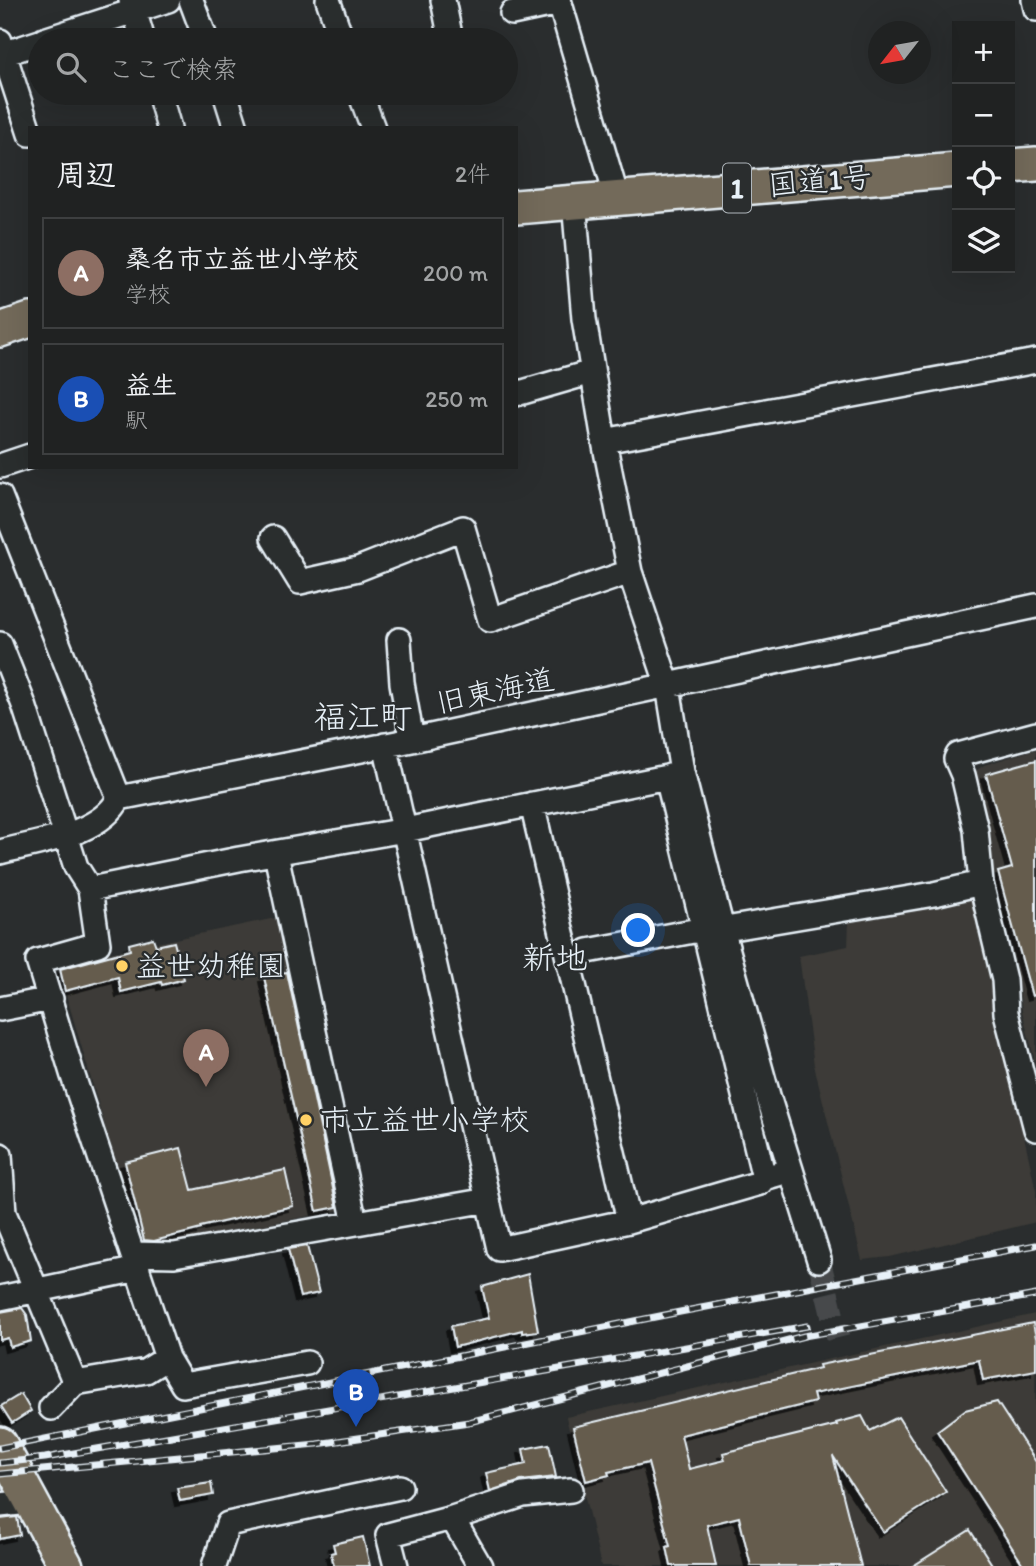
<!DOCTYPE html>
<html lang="ja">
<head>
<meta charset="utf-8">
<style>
	:root { --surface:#202222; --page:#282a2a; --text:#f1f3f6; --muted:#a2a4a5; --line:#3d3f40; --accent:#1a73e8 }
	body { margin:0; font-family:Itim,"Klee One",sans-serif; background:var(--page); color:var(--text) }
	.controls { position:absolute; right:21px; top:21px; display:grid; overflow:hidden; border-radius:0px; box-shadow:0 7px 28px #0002 }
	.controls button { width:63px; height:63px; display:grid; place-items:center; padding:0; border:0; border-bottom:2px solid var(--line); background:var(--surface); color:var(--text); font:35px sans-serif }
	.compass { position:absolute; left:868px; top:21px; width:63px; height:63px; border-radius:50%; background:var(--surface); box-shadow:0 7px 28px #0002; rotate:239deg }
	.you { position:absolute; left:639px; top:931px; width:24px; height:24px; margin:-18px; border:5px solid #fff; border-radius:50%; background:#1a73e8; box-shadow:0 0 0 10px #1a73e833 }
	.badge { display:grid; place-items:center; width:46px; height:46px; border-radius:50%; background:var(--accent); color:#fff; font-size:23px; font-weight:700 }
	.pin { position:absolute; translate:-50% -58px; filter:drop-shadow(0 2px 4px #0008) }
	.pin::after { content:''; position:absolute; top:37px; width:24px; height:21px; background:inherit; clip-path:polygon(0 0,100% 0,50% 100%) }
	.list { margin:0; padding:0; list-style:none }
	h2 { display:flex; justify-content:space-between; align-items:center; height:91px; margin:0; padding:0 28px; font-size:30px }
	h2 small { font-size:23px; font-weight:400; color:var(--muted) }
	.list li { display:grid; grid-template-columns:46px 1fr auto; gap:21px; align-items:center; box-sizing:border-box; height:112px; margin:0 14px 14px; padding:0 14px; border:2px solid var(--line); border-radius:0px }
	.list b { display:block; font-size:26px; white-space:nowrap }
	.list p { margin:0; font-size:23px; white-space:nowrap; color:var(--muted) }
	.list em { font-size:23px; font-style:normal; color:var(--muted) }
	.icon { flex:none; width:38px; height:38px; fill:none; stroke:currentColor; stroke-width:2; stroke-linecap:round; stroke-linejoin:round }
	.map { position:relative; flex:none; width:1036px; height:1566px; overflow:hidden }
	.search { position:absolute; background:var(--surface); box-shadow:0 7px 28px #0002; left:28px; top:28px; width:490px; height:77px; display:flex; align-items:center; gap:18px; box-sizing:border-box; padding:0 24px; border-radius:38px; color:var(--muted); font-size:26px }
	.panel { position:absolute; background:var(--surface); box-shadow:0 7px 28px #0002; left:28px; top:126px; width:490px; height:343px; border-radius:0px }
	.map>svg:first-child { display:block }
</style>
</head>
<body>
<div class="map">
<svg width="1036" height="1566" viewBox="0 0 1036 1566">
	<defs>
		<filter id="shadow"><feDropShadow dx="-5" dy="5" stdDeviation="0" flood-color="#0009"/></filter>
	</defs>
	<rect width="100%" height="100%" fill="#2a2d2e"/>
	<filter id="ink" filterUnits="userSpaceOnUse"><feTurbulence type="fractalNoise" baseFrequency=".0143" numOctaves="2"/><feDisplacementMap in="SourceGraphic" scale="14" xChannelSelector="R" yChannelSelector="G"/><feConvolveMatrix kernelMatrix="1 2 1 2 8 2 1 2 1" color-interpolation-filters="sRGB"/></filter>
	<g filter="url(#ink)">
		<!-- built -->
		<path fill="#3c3b37" d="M1036 749V1065L1022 1011 1015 963 971 774 984 765Z
			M972 898 1036 1191V1222L890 1257 862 1260 814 1065 799 956 848 946 849 921Z
			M280 917 346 1209 141 1248 57 964Z
			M1035 1314 1036 1566H601L566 1417Z"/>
		<!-- building -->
		<path fill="#655c4d" stroke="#e8f1f8" stroke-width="2" filter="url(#shadow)" d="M1036 760V995L1032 996 998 872 1012 868 986 774Z
			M153 938 156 946 174 942 184 979 162 985 161 982 121 992 118 977 65 991 60 969 130 950 129 944Z
			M287 972 337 1207 317 1211 264 977Z
			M181 1148 192 1190 285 1170 293 1206 200 1227 201 1229 154 1241 144 1240 125 1162Z
			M307 1246 319 1293 300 1297 288 1249Z
			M528 1274 538 1331 522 1333V1330L455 1347 451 1326 489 1318 482 1287Z
			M22 1308 27 1315 31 1341 10 1347 8 1338 0 1340V1312Z
			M1033 1323 1036 1338V1370L983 1380 979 1360 813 1394 815 1402 681 1435 689 1469 725 1460 723 1453 837 1425 836 1423 862 1416 870 1431 898 1417 946 1492 883 1532 833 1456 861 1566H751L739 1517 707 1525 716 1566H671L667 1547 670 1546 648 1463 608 1472 609 1475 586 1481 573 1427 820 1368 819 1365Z
			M21 1394 31 1411 12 1423 1 1406Z
			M997 1402 1036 1462V1566H1024L937 1431 965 1410Z
			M549 1444 556 1477 521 1481 490 1491 486 1473 526 1464 523 1449Z
			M211 1483 213 1495 180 1501 177 1488Z
			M17 1517 20 1535 0 1539V1519Z
			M970 1530 993 1566H913Z
			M363 1537 370 1566H334L331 1553 335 1552 333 1544Z"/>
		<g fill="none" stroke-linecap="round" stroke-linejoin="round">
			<!-- minor-tunnel -->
			<path stroke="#464a4c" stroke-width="23" stroke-dasharray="23 11" stroke-linecap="butt" d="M819 1260 838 1338"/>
			<defs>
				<path id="minor" d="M131 0 143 40
					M191 0 206 40
					M328 0 342 40
					M443 0 451 40
					M559 0 617 198
					M1034 0 1036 9
					M512 13 559 3
					M44 40 168 0
					M0 41 30 134
					M0 55 40 42
					M159 93 169 128
					M225 93 236 128
					M360 93 373 128
					M574 201 584 319 604 441 630 572 668 686 682 772 722 929 769 1099 819 1260
					M516 394 592 372
					M604 441 1036 361
					M0 466 30 456
					M0 496 119 798
					M273 538 300 582 358 569 463 528 490 620 630 572
					M399 640 402 683 412 740
					M0 644 24 705 76 867 90 889 239 859 405 830 667 777 682 772
					M1036 734 958 755 956 759 963 775 976 830 981 883 1004 980 1006 1013 1036 1129
					M385 745 499 1249 629 1221 760 1183 764 1178
					M667 777 764 1178 778 1174
					M119 798 412 740 1036 606
					M532 804 629 1221
					M0 852C37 842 101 835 119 798
					M276 854 355 1223
					M708 932 934 894 981 883
					M588 951 704 929
					M0 1009 51 999
					M0 1155 4 1213 75 1383
					M133 1254 174 1255 488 1200
					M0 1298 138 1269
					M167 1358 183 1385 307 1363
					M51 1408 75 1383 146 1371 167 1358 72 1073 38 961 98 944 90 889
					M0 1505 30 1502
					M452 1518 523 1495 571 1490
					M214 1566 228 1524 400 1487
					M396 1566 388 1535 452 1518 480 1566"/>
				<path id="highway" d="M1010 166 1036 164
					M516 207 957 170
					M0 330 30 320
					M0 1444 66 1566"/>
			</defs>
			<!-- minor casing -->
			<use href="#minor" stroke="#e8f1f8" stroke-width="28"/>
			<!-- highway casing -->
			<use href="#highway" stroke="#e8f1f8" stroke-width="38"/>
			<!-- minor -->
			<use href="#minor" stroke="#2a2d2e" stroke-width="23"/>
			<!-- highway -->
			<use href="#highway" stroke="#736b5a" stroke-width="33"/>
			<defs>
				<path id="rail" d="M0 1448 680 1312 1036 1245
					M0 1463 45 1458 807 1326
					M0 1474 317 1444 469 1422 804 1336 1036 1295"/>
			</defs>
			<!-- rail casing -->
			<use href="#rail" stroke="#e8f1f8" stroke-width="7"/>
			<!-- rail -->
			<use href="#rail" stroke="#2a2d2e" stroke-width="4.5" stroke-dasharray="13" stroke-linecap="butt"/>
		</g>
	</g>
	<!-- markers -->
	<g fill="#ffd166" stroke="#2a2d2e" stroke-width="2.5">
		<circle cx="122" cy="966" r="7"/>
		<circle cx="306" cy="1120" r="7"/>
	</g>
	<g text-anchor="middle" stroke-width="5" stroke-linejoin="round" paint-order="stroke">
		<!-- shield labels -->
		<rect fill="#2a2d2e" stroke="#afb6bb" stroke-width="2" x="723" y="163.5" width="28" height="49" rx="5"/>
		<g font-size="28" font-weight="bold" fill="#e8f1f8">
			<text x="737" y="198">1</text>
		</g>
		<!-- street labels -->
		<g font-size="30" fill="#e8f1f8" stroke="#2a2d2e">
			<text transform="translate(820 181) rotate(-5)" y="10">国道1号</text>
			<text transform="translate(495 691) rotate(-12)" y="10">旧東海道</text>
		</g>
		<!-- poi labels -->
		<g font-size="30" fill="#e8f1f8" stroke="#2a2d2e" text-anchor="start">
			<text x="136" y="976">益世幼稚園</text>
			<text x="320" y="1130">市立益世小学校</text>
		</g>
		<!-- quarter labels -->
		<g font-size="33" fill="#e8f1f8" stroke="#2a2d2e">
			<text x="363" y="728">福江町</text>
			<text x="555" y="969">新地</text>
		</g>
	</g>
</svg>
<div class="controls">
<button>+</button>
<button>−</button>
<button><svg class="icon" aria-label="locate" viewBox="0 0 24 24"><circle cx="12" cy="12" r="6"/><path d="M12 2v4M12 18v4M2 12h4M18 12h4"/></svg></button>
<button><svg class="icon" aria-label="layers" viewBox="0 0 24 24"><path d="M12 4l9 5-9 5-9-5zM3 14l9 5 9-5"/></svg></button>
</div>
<svg class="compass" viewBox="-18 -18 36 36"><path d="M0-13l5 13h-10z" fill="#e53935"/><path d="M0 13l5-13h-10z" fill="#a2a4a5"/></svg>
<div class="you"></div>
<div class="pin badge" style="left:206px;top:1087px;background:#8d6e63">A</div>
<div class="pin badge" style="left:356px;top:1427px;background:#1a4fb4">B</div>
<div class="search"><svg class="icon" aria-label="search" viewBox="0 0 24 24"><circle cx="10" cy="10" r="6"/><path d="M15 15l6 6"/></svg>ここで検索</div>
<section class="panel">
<h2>周辺<small>2件</small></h2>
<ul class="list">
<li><span class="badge" style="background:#8d6e63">A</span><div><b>桑名市立益世小学校</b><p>学校</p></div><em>200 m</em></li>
<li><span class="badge" style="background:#1a4fb4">B</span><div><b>益生</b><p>駅</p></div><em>250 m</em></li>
</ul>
</section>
</div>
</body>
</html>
